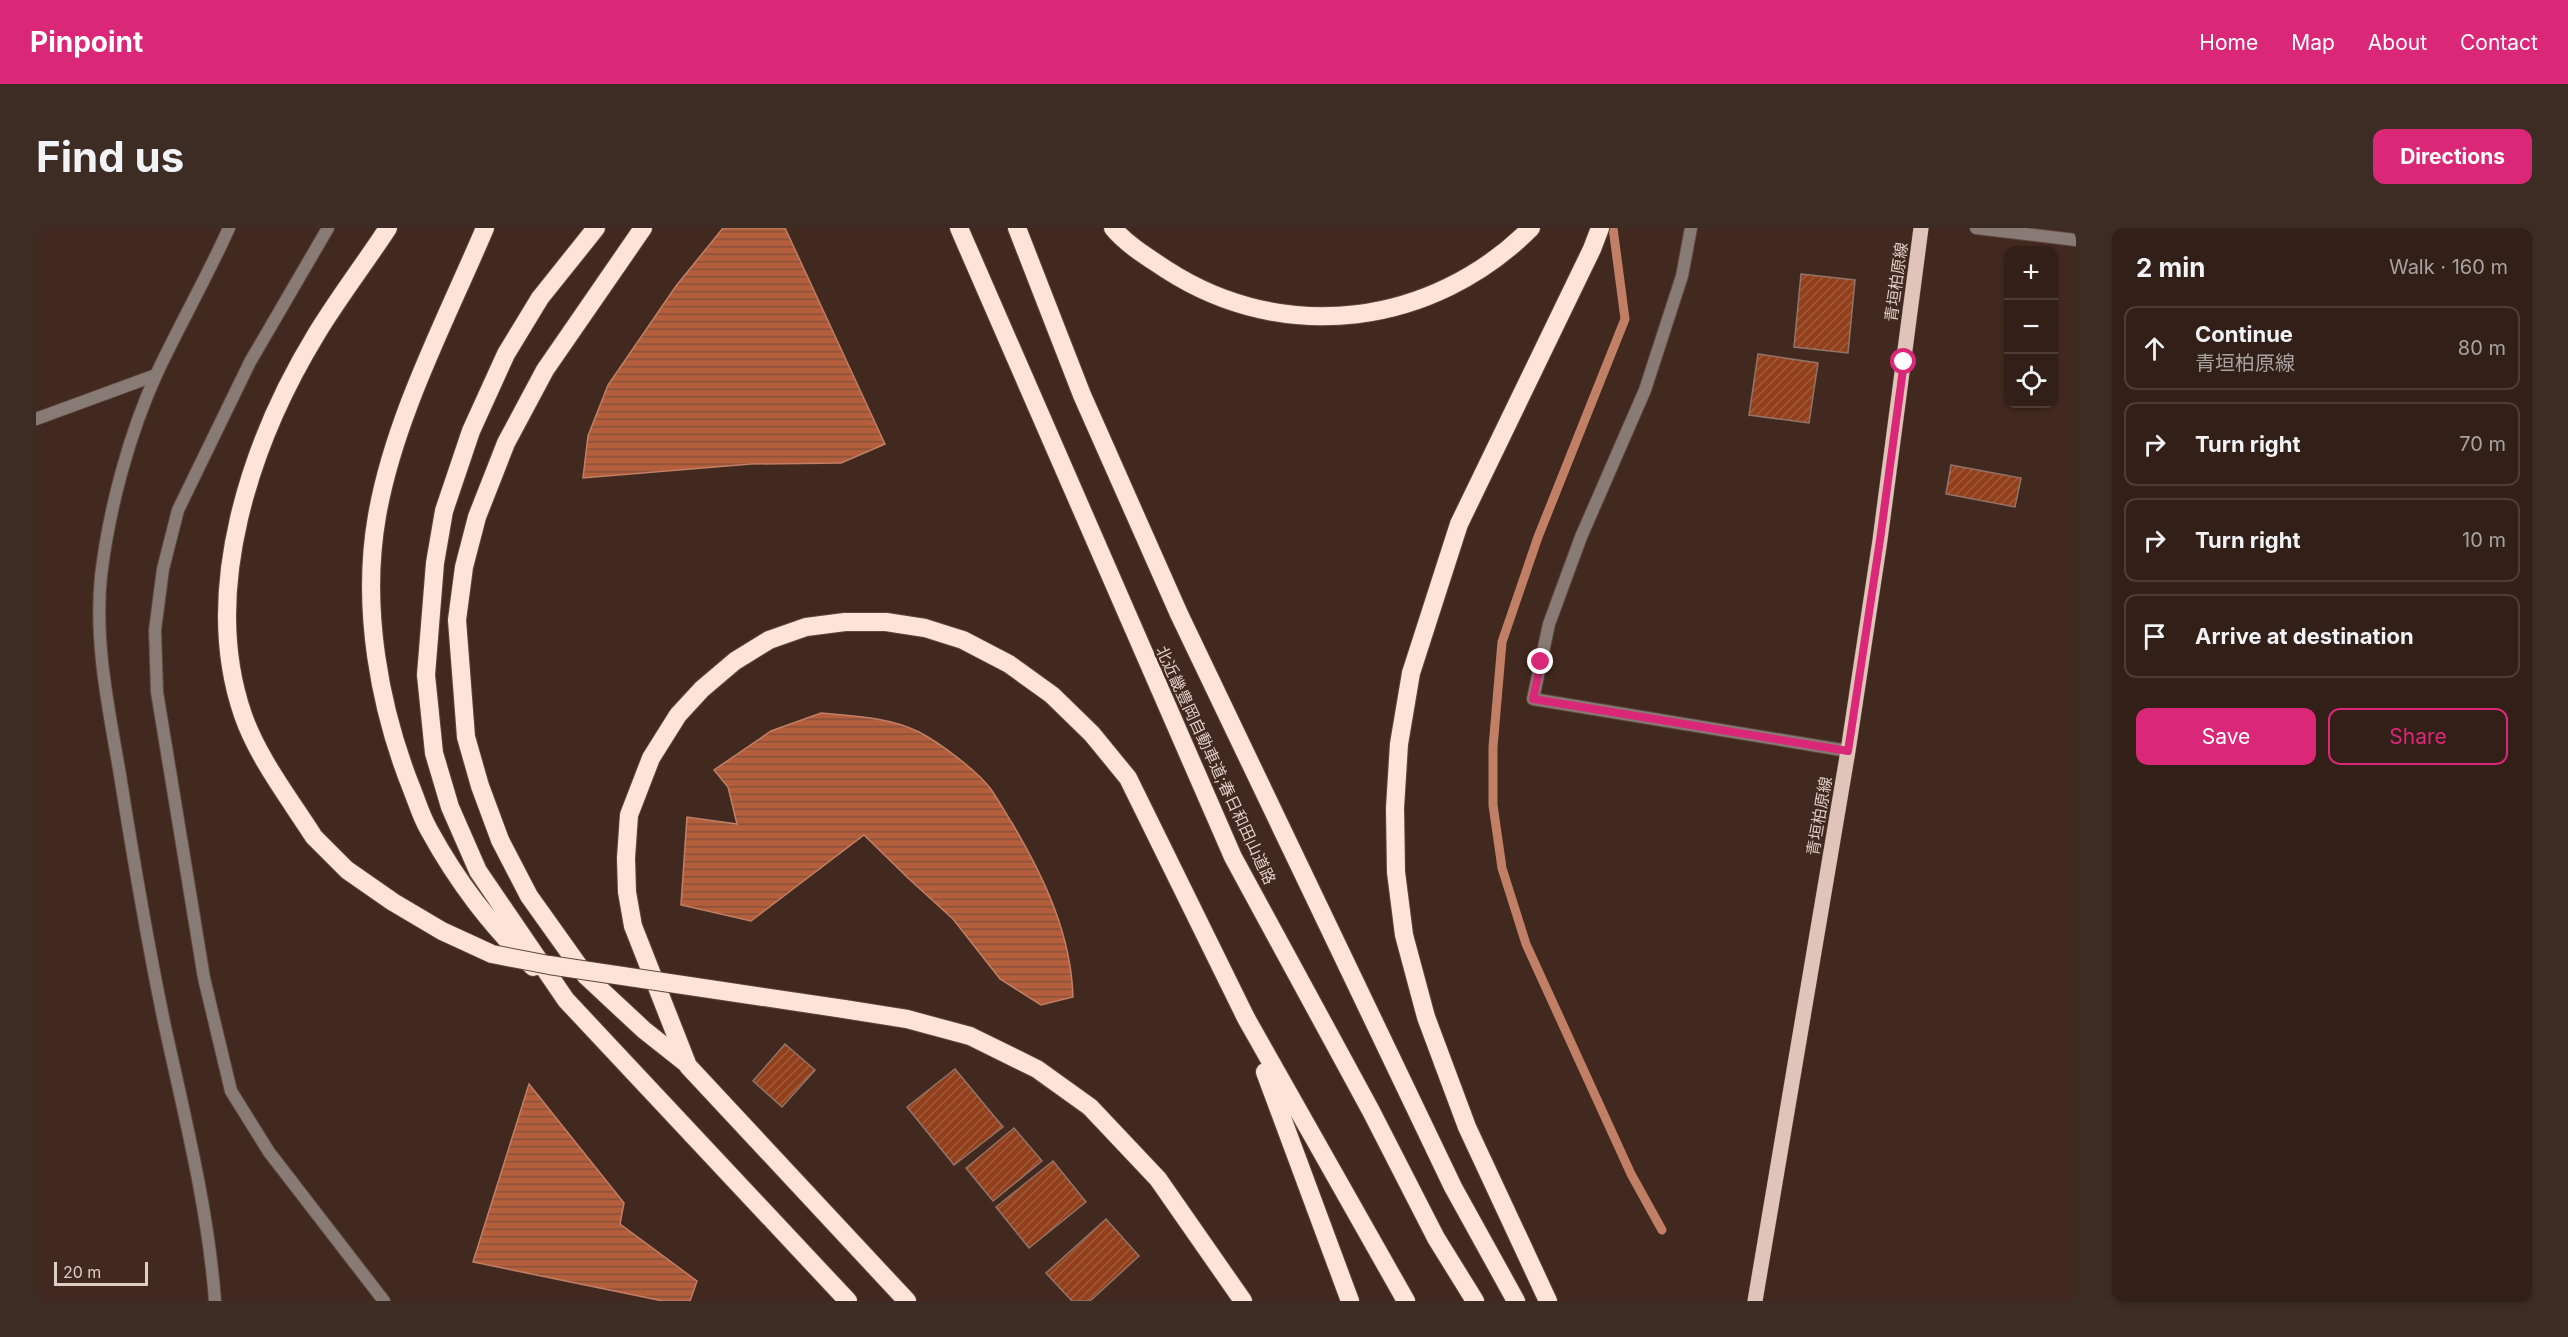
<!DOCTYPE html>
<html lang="en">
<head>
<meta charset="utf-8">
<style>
	:root { --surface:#321f17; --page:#3d2c24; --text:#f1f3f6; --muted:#a8a2a1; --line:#4d3d36; --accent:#db2777 }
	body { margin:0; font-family:Inter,"Noto Sans JP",sans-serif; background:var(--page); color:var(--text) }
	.controls { position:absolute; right:18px; top:18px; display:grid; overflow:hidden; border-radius:12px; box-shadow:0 2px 4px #0004 }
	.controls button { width:54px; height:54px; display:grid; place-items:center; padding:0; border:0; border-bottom:2px solid var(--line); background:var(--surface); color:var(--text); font:30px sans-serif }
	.scale { position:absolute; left:18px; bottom:15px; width:94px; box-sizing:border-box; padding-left:6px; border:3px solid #decdc7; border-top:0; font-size:16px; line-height:21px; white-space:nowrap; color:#decdc7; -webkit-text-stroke:4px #42291f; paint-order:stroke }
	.stop { position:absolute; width:18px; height:18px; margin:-14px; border:4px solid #db2777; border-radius:50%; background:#fff }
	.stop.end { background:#db2777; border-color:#fff; box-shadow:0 2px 6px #0008 }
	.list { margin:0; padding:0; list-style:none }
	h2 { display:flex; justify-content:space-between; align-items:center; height:78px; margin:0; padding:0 24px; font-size:26px }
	h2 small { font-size:20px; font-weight:400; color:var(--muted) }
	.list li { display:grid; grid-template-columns:39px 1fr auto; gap:18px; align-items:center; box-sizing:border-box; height:84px; margin:0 12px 12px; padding:0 12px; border:2px solid var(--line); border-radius:12px }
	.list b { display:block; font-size:22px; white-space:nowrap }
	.list p { margin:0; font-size:20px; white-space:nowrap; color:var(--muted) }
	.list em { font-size:20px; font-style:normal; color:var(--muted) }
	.actions { display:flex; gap:12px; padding:18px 24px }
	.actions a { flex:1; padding:14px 0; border:2px solid var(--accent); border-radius:12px; text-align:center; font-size:21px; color:var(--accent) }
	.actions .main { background:var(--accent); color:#fff }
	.icon { flex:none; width:33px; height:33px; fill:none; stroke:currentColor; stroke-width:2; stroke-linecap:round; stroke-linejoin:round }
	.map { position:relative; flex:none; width:2040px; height:1073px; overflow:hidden; border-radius:12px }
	header { display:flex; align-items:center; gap:36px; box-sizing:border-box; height:84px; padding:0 30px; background:var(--accent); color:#fff }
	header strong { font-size:28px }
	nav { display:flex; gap:33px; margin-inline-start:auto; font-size:21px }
	.intro { display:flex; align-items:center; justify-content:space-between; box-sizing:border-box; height:144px; padding:0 36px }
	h1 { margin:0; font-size:42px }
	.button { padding:15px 27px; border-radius:12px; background:var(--accent); color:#fff; font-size:21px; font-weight:700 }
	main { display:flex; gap:36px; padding:0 36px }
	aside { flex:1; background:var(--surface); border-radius:12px; box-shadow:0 2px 4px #0004 }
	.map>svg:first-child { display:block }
</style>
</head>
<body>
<header>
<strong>Pinpoint</strong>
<nav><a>Home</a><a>Map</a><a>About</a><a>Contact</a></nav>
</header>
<div class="intro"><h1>Find us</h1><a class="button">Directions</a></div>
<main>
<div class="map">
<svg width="2040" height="1073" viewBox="0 0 2040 1073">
	<defs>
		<pattern id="water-rules" width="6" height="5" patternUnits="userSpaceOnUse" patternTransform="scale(1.5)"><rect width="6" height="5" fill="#b45e3b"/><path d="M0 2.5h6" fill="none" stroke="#87513b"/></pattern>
		<pattern id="building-hatch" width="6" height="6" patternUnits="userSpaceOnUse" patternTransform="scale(1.5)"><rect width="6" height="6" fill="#92401c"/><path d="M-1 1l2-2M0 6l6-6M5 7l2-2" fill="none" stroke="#a15a3c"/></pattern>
	</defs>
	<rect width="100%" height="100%" fill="#42291f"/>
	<!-- water -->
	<path fill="url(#water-rules)" stroke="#c17f65" stroke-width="1.5" d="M687 0H749L849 216 805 235 715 236 547 250 552 208 572 157 640 58Z
		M785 485C817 488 854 489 883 504 904 515 940 542 954 560 962 571 969 584 976 595 1008 649 1035 706 1037 769L1005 777 964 751 917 691 872 650 828 607 715 693 645 677 651 589 701 596 692 559 678 542 735 503Z
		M493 856 588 975 584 996 661 1053 654 1073H627L437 1034Z"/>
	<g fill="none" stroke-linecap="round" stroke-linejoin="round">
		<!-- stream -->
		<path stroke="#c17f65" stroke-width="9" d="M1577 0 1589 91 1502 309 1466 414 1457 519V577L1466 640 1490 716 1595 946 1626 1002"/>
	</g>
	<!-- building -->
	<path fill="url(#building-hatch)" stroke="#927468" stroke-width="1.5" d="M1765 46 1819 52 1812 125 1758 119Z
		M1722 126 1782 135 1773 195 1713 187Z
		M1915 237 1985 250 1979 279 1910 266Z
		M749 816 779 842 746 879 717 853Z
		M919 841 967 899 918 937 871 879Z
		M978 900 1006 933 957 973 930 940Z
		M1017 933 1050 974 993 1020 960 979Z
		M1070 991 1103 1028 1054 1073H1036L1010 1045Z"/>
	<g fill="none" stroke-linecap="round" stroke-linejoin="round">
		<defs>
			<path id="minor" d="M292 0 214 134 142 282 127 341 119 402 121 464 168 750 195 863 233 924 348 1073
				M1655 0 1646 48 1609 162 1545 309 1513 396 1497 471 1812 523
				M1940 0 2040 12
				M0 191 120 147"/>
			<path id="tertiary" d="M179 1073C172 979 148 886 128 794 111 712 97 629 84 547 73 482 58 415 65 348 73 281 93 206 121 145 144 96 171 49 193 0"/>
			<path id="primary" d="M1719 1073 1812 523 1844 312 1885 0"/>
			<path id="motorway" d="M449 0C410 92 358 190 341 288 325 379 343 480 377 564 382 577 386 590 393 602 422 655 454 696 497 739
				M560 0 504 70 470 126 435 203 408 283 399 335 390 447 398 525 414 579 442 643 530 772 812 1073
				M607 0 509 142 470 215 441 289 428 339 421 392 430 509 444 558 464 612 493 668 550 748 608 802 651 836
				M923 0 1197 629 1335 883 1400 1010 1439 1073
				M981 0 1046 167 1143 386 1417 959 1480 1073
				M1077 0C1091 17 1113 30 1131 42 1249 118 1397 98 1495 0
				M278 609C253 570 222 530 207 487 164 363 215 213 281 105 303 69 329 35 352 0
				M808 781 871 791 934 808 1001 841 1054 879 1122 951 1207 1073
				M1229 844 1314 1073
				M871 1073 652 838 597 698 591 664 590 630 593 587 615 530 642 487 666 461 699 433 733 412 770 399 809 394H850L889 400 927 412 973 436 1016 467 1056 506 1092 550 1210 790 1370 1073
				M1512 1073 1431 899 1390 789 1368 707 1360 644 1359 580 1363 516 1375 445 1423 296 1556 21 1564 0"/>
		</defs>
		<!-- minor casing -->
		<use href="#minor" stroke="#5e473d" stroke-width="14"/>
		<!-- tertiary casing -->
		<use href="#tertiary" stroke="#5e473d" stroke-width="14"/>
		<!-- primary casing -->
		<use href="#primary" stroke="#5e473d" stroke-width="16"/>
		<!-- motorway casing -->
		<use href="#motorway" stroke="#5e473d" stroke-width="20"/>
		<!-- minor -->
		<use href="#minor" stroke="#887a75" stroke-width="12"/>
		<!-- tertiary -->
		<use href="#tertiary" stroke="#887a75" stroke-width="12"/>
		<!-- primary -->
		<use href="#primary" stroke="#e0c4b9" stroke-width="15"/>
		<!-- motorway -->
		<use href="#motorway" stroke="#fee3d8" stroke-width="18"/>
		<defs>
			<path id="motorway-bridge" d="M278 609 311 642 357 674 406 703 456 726 513 737 808 781"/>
		</defs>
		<!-- motorway-bridge casing -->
		<use href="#motorway-bridge" stroke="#5e473d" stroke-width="20" stroke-linecap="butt"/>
		<!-- motorway-bridge -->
		<use href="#motorway-bridge" stroke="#fee3d8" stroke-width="18"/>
	</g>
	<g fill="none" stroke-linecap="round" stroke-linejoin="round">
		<!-- route -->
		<path stroke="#db2777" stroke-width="8" d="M1505 434 1497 471 1812 523 1844 312 1868 134"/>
	</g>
	<g text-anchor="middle" stroke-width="4.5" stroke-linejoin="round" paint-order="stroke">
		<!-- street labels -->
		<g font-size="16" fill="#decdc7" stroke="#42291f">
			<text transform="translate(1860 54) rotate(-82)" y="6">青垣柏原線</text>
			<text transform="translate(1180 537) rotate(65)" y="6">北近畿豊岡自動車道;春日和田山道路</text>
			<text transform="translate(1783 588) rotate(-80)" y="6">青垣柏原線</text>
		</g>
	</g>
</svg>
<div class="controls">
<button>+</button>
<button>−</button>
<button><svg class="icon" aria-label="locate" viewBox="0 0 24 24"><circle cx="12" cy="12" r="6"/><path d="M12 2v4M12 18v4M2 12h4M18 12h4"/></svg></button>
</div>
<div class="scale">20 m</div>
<div class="stop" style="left:1868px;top:134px"></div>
<div class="stop end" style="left:1505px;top:434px"></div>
</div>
<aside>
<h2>2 min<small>Walk · 160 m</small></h2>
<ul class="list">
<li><svg class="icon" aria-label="ahead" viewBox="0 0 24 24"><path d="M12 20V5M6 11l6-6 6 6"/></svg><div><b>Continue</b><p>青垣柏原線</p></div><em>80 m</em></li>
<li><svg class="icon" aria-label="right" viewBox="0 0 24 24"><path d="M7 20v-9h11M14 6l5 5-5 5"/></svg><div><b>Turn right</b></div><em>70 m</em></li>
<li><svg class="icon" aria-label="right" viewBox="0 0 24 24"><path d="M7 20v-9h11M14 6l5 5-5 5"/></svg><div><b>Turn right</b></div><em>10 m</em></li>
<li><svg class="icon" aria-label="arrive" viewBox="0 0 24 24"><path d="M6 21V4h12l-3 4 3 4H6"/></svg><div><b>Arrive at destination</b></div></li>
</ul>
<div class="actions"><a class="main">Save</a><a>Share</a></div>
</aside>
</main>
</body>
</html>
